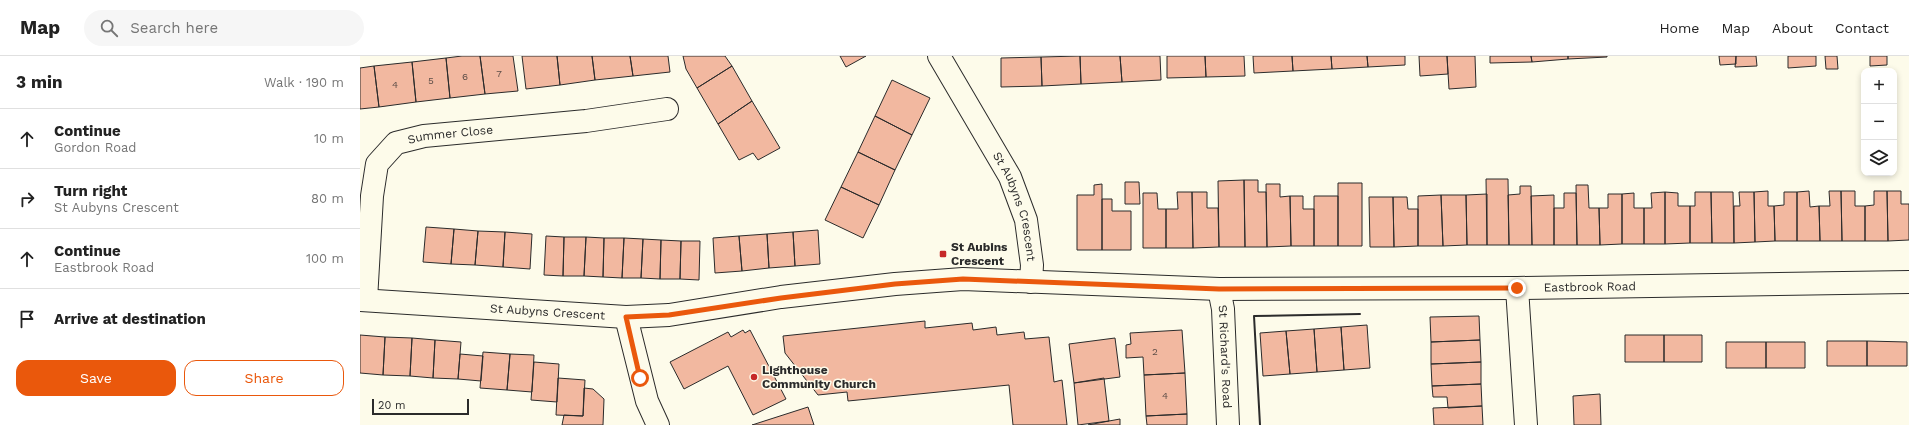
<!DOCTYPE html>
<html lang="en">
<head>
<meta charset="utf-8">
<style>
	:root { --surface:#fff; --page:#f6f6f6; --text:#222; --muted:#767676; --line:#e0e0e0; --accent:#ea580c }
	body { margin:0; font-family:"Work Sans",sans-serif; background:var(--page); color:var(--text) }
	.controls { position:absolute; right:12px; top:12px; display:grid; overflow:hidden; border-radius:8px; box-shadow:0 2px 6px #0003 }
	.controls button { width:36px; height:36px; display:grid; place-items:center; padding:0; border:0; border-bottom:1px solid var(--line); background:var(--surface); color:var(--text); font:20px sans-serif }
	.scale { position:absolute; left:12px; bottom:10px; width:97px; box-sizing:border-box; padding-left:4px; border:2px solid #2b2b2b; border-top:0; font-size:11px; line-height:14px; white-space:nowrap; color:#2b2b2b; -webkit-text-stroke:3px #fdfbea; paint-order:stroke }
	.stop { position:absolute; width:12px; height:12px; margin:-9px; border:3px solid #ea580c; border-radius:50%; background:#fff }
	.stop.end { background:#ea580c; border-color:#fff; box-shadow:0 1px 4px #0008 }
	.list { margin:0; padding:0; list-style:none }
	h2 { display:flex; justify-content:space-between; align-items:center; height:52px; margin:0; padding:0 16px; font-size:17px }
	h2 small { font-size:13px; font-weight:400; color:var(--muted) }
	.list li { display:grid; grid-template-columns:26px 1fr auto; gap:12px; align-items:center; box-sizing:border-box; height:60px; padding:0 16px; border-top:1px solid var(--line) }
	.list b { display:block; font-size:15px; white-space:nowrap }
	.list p { margin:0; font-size:13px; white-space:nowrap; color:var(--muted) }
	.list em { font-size:13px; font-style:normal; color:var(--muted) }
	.actions { display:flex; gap:8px; padding:12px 16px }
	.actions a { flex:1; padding:9px 0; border:1px solid var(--accent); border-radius:12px; text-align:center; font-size:14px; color:var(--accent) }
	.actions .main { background:var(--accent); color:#fff }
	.icon { flex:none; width:22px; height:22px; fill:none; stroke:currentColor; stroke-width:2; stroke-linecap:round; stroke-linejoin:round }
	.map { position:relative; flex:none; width:1549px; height:369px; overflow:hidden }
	header { display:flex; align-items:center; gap:24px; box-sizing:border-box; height:56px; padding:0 20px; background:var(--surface); border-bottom:1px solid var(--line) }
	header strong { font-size:19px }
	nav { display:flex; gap:22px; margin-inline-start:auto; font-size:14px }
	.search { width:280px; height:36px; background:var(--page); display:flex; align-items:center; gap:10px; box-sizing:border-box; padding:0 14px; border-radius:22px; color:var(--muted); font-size:15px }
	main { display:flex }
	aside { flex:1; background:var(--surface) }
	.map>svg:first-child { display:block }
</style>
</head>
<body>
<header>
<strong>Map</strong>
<div class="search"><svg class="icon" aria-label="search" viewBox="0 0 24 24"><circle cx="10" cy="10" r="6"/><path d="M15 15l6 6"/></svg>Search here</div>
<nav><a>Home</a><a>Map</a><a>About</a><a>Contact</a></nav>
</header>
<main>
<aside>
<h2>3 min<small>Walk · 190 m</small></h2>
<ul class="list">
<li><svg class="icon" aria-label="ahead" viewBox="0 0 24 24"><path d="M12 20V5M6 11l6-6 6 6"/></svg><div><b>Continue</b><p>Gordon Road</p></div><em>10 m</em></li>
<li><svg class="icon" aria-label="right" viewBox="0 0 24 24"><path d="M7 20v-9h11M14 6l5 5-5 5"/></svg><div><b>Turn right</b><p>St Aubyns Crescent</p></div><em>80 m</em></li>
<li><svg class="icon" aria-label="ahead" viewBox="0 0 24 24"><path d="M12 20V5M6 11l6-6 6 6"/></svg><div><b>Continue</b><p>Eastbrook Road</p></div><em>100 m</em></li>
<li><svg class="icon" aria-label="arrive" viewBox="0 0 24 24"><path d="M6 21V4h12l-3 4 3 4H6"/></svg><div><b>Arrive at destination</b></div></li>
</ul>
<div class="actions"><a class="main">Save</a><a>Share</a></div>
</aside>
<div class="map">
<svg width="1549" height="369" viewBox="0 0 1549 369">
	<rect width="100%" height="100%" fill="#fdfbea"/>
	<!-- building -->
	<path fill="#f2b8a0" stroke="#2b2b2b" d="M102 0H120L125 38 90 42 86 2Z
		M120 0H153L158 35 125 38Z
		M162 0H197L200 29 166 33Z
		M197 0H232L235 24 200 29Z
		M232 0H270L273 20 235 24Z
		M270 0H308L310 16 273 20Z
		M323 0H365L372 10 337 32 326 13Z
		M480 0H506L486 11Z
		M720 0H760L762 26 721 28Z
		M720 0 721 28 682 30 681 1Z
		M760 0H800L801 24 762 26Z
		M807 0H845L846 21 807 22Z
		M845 0H884L885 20 846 21Z
		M893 0H932L933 15 894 17Z
		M932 0H971L972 13 933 15Z
		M971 0H1007L1008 11 972 13Z
		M1007 0H1045V9L1008 11Z
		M1059 0H1087L1088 18 1060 20Z
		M1087 0H1115L1116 31 1089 33Z
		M1130 0H1171L1172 6 1130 7Z
		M1171 0H1208V3L1172 6Z
		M1208 0H1247V1L1208 3Z
		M1359 0H1376V8L1360 9Z
		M1376 0H1396L1397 10 1375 11Z
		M1428 0H1456V10L1428 12Z
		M1465 0H1477L1478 13H1466Z
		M1510 0H1527V9L1510 10Z
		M681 1 682 30 641 31V2Z
		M86 2 90 42 56 46 52 6Z
		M52 6 56 46 19 51 14 10Z
		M14 10 19 51 0 53V12Z
		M372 10 392 45 358 68 337 32Z
		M532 24 570 42 552 79 515 60Z
		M392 45 420 92 398 104 393 97 379 104 358 68Z
		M515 60 552 79 535 114 498 96Z
		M498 96 535 114 519 149 481 131Z
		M1126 123H1148L1149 189H1127Z
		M884 124H898V136H906L907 191H885Z
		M884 124 885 191H859L858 125Z
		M765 126H779L780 148H765Z
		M978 127H1002V190H978Z
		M742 128V194H717V139H734V129Z
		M906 128H920V141L930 140 931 190 907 191Z
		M1216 129H1228L1229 152H1239L1240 189H1217Z
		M1160 130H1171L1172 189H1149L1148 139 1160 138Z
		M481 131 519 149 503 182 465 164Z
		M1408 135V150H1414L1415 185 1395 186 1394 136Z
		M1449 135 1450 151 1459 150 1460 185H1437V136Z
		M1469 135H1481L1482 185H1460L1459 150H1470Z
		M1481 135H1495V150H1505V185H1482Z
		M1514 135H1527L1528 185H1505V150L1514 149Z
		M1527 135H1541V148H1549V184L1528 185Z
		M817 136H832L833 192H806V153H818Z
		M832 136H847V152H858L859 191 833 192Z
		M1305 136 1318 137V150H1330V187L1305 188Z
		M1305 136V188H1284V152H1292L1291 137Z
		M1335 136H1351L1352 187H1330V150H1335Z
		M1351 136H1373L1374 187H1352Z
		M1379 136H1394L1395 186 1374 187V150H1380Z
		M1424 136H1437V185H1415L1414 150 1424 149Z
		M783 137H797L798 153H806V192H783Z
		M1204 137H1216L1217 189H1194V152H1204Z
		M1274 137V152H1284V188H1262V138Z
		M1127 138V189H1107L1106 139Z
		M1248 138H1262V188L1240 189 1239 152H1248Z
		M1081 139 1083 190H1058V140Z
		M1081 139H1106L1107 189 1083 190Z
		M1194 139V189H1172L1171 140Z
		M930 140H943V153H954V190H931Z
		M954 140H978V190H954Z
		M1009 141H1033L1034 191H1010Z
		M1033 141H1047L1048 153H1058V190L1034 191Z
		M742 143H752V155H771V194H742Z
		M66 171 94 173 91 208 63 206Z
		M94 173 118 175 115 209 91 208Z
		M458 174 460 208 435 210 433 176Z
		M118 175 145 176 143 211 115 209Z
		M145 176 172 178 170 213 143 211Z
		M433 176 435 210 409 212 407 178Z
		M407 178 409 212 382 215 379 180Z
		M186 180 204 181 203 220 184 219Z
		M379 180 382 215 355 217 353 182Z
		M204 181H226L224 220H203Z
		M226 181 244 182 243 221 224 220Z
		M244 182H264L262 222 243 221Z
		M264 182 283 183 281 222H262Z
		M283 183 301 184 300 223 281 222Z
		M301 184 321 185 320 223H300Z
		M321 185H340L339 224 320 223Z
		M1119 260 1120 284 1071 286 1070 261Z
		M565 265V272L612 267 613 274 636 271 637 279 664 276 665 283 689 281 694 326 702 324 707 369H653L649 329 488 345 487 336 458 339 425 297 423 280Z
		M1007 269 1010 312 984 314 981 271Z
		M981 271 984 314 957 316 954 273Z
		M954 273 957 316 930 318 926 275Z
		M383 274 385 277 390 274 426 343 393 359 368 310 324 333 310 306 368 276 371 281Z
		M822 274 825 317 784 319 783 301 766 302V289L771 288 770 277Z
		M926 275 930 318 903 320 900 277Z
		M0 279 25 281 23 319 0 317Z
		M1265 279H1304V306H1265Z
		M1304 279H1342V306H1304Z
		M25 281 52 282 50 320 23 319Z
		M52 282 75 284 73 322 50 320Z
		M755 282 760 321 714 327 709 288Z
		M75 284 101 286 98 323 73 322Z
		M1120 284 1121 306 1071 308V286Z
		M1467 285H1507V310H1467Z
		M1507 285 1547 286V310H1507Z
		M1366 286H1406V312H1366Z
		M1406 286H1445V312H1406Z
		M123 296 150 298 147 334 120 332Z
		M100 298 123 300 121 325 98 323Z
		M150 298 174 299 172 336 147 334Z
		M174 306 199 308 197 346 171 344Z
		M1121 306V328L1072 330 1071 308Z
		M825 317 827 358 786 360 784 319Z
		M198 322 225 324 223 360 196 359Z
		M744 322 749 365 718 369 714 327Z
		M1121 328 1122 350 1088 352 1087 341H1073L1072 330Z
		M224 332 233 333 244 343 243 369H202L204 359 223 360Z
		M1240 338 1241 369H1214L1213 340Z
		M1122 350 1123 369H1074L1073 352Z
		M448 351 454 369H392Z
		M827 358V369H787L786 360Z
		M760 363V369H728L749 365Z"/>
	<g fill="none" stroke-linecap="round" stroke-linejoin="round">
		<defs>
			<g id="minor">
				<path id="s1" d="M579 0 650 121 666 164 672 209 671 226"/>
				<path d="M1157 232 1166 369"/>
				<path id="s2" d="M859 233 863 253 868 369"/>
				<path id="s3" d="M0 244 266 261 309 259 421 241 535 228 603 223 859 233 1157 232 1549 226"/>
				<path id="s4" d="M6 244 12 140 17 108 36 87 64 80 226 65 307 53"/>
				<path d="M266 261 287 345 298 369"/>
			</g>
		</defs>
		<!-- minor casing -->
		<use href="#minor" stroke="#2b2b2b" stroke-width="24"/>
		<!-- minor -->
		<use href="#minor" stroke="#fdfbea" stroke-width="22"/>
		<!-- wall -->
		<path stroke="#2b2b2b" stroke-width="2" d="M900 369 894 260 1000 258"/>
	</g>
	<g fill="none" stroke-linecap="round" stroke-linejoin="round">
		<!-- route -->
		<path stroke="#ea580c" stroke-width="5" d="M280 322 266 261 309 259 421 242 535 228 603 223 859 233 1157 232"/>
	</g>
	<!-- markers -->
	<g fill="#c62828" stroke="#fdfbea" stroke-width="1.5">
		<rect x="579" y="194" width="8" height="8" rx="2"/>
		<circle cx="394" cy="321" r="4"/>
	</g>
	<g text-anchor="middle" stroke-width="3" stroke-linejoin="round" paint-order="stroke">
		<!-- number labels -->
		<g font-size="10" fill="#5d4e48">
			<text x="139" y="21">7</text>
			<text x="105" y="24">6</text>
			<text x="71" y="28">5</text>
			<text x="35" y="32">4</text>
			<text x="795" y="299">2</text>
			<text x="805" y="343">4</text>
		</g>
		<!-- street labels -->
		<g font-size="12" fill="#2b2b2b" stroke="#fdfbea">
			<text dy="4" stroke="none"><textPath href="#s4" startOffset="220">Summer Close</textPath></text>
			<text dy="4" stroke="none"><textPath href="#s1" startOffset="170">St Aubyns Crescent</textPath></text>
			<text dy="4" stroke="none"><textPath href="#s3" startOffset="1233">Eastbrook Road</textPath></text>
			<text dy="4" stroke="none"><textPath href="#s3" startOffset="188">St Aubyns Crescent</textPath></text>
			<text dy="4" stroke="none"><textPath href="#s2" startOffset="68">St Richard's Road</textPath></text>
		</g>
		<!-- poi labels -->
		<g font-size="12" font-weight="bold" fill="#2b2b2b" stroke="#fdfbea" text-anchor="start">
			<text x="591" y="195">St Aubins<tspan x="591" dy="14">Crescent</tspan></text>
			<text x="402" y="318">Lighthouse<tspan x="402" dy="14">Community Church</tspan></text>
		</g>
	</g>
</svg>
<div class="controls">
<button>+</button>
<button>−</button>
<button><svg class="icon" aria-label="layers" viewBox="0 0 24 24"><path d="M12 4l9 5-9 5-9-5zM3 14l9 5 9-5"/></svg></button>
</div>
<div class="scale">20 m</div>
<div class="stop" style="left:280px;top:322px"></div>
<div class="stop end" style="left:1157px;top:232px"></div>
</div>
</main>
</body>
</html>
